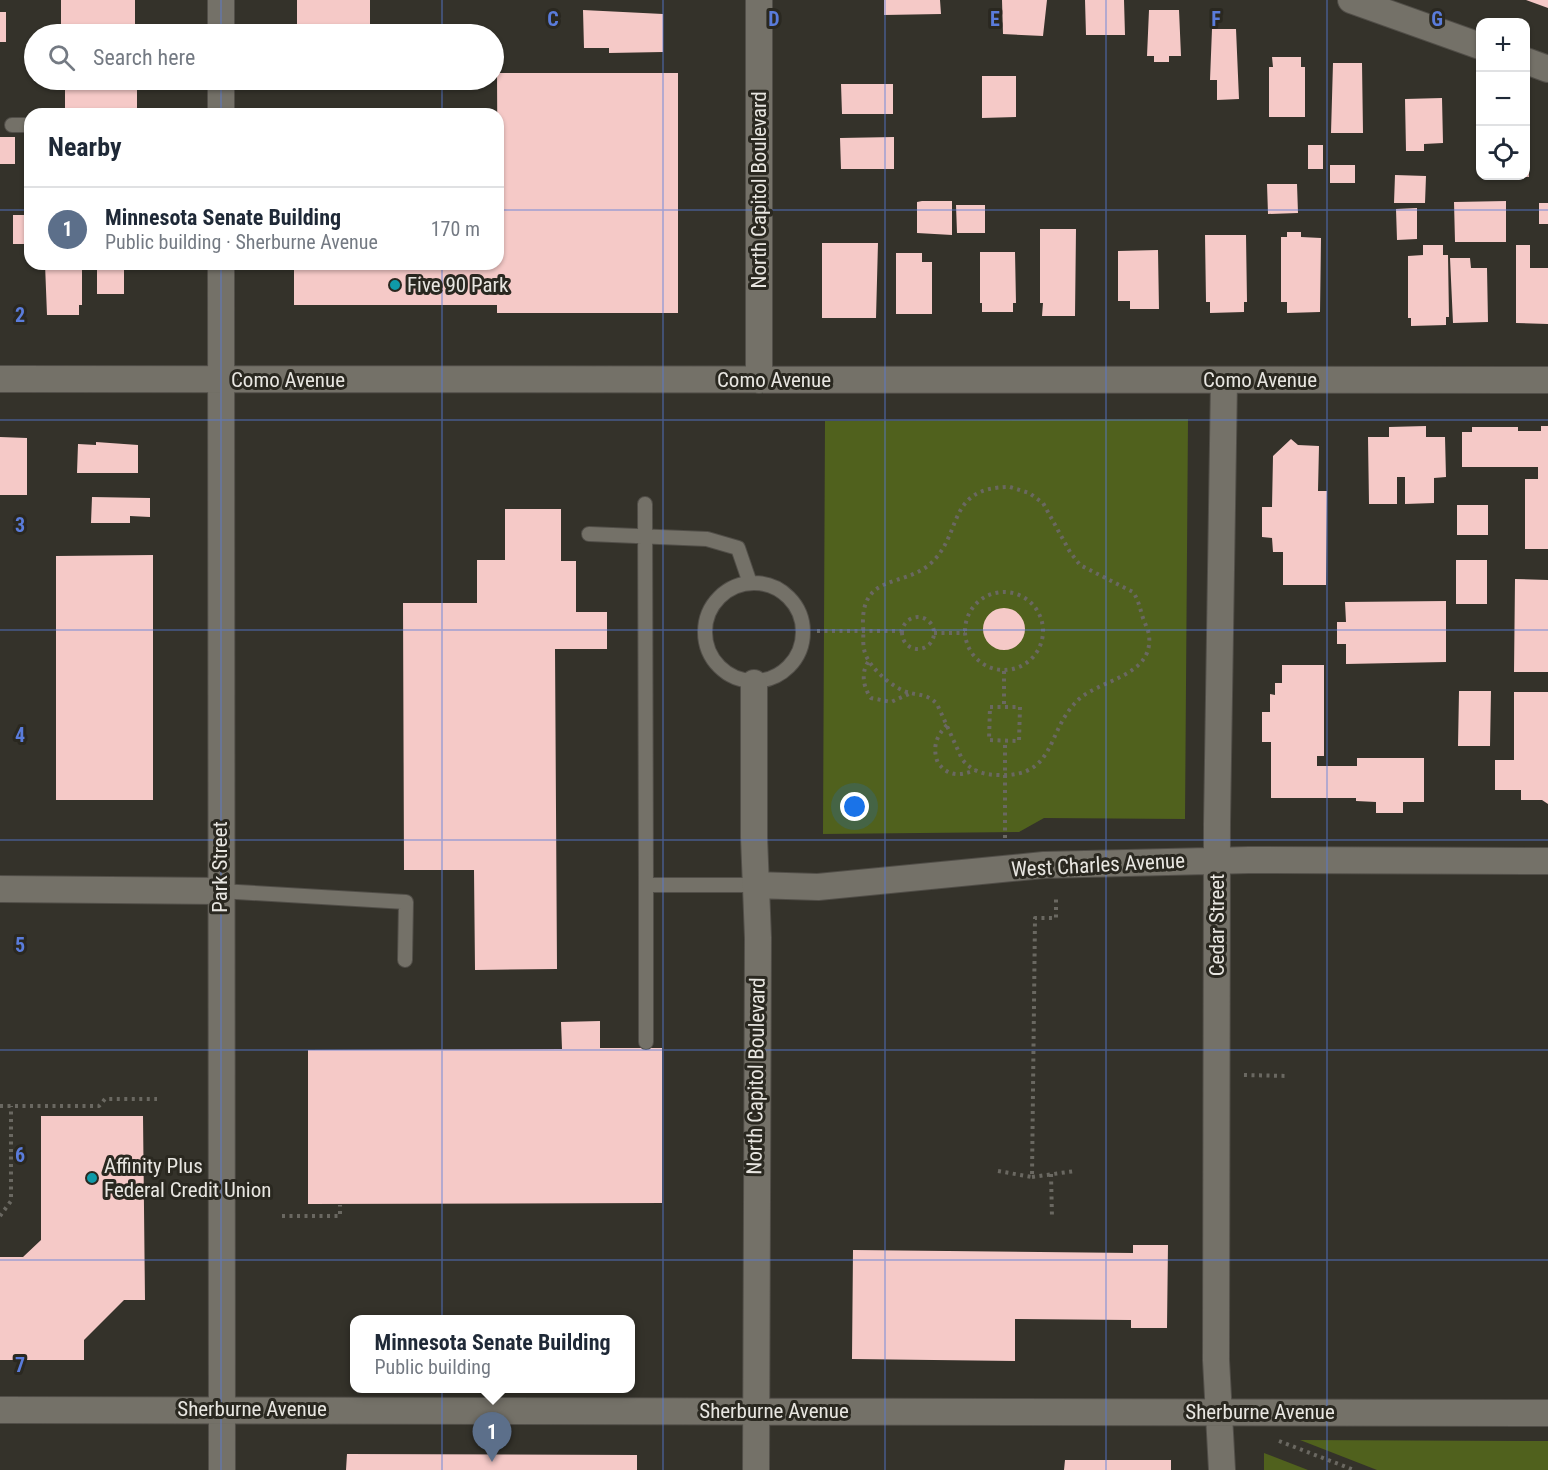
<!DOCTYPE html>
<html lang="en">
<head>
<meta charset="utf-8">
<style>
	:root { --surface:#fff; --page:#f2f2f3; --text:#1f2937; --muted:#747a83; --line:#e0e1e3; --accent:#796437 }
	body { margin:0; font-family:"Roboto Condensed",sans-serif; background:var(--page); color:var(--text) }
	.controls { position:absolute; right:18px; top:18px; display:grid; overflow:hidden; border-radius:12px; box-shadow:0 2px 4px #0004 }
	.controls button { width:54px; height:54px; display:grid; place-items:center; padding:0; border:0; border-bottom:2px solid var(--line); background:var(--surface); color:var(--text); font:30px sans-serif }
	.you { position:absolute; left:855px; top:807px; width:21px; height:21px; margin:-15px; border:4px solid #fff; border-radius:50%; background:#1a73e8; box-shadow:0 0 0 9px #1a73e833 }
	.badge { display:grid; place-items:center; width:39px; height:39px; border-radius:50%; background:var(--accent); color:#fff; font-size:20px; font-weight:700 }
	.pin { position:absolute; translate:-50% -50px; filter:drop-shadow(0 2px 3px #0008) }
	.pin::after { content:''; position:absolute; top:32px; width:21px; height:18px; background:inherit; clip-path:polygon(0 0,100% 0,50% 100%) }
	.popup { position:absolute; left:350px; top:1315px; width:285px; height:78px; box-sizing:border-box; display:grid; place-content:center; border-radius:12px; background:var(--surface); filter:drop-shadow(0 2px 4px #0005); font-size:20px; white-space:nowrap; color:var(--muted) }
	.popup b { font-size:22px; color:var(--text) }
	.popup::after { content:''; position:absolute; left:50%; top:100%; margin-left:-12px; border:12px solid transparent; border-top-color:var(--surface) }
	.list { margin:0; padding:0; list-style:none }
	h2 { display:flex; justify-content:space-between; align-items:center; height:78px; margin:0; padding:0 24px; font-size:26px }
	h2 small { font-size:20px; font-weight:400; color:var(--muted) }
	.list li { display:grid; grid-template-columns:39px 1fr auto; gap:18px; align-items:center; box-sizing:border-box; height:84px; padding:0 24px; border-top:2px solid var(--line) }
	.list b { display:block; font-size:22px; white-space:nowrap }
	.list p { margin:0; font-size:20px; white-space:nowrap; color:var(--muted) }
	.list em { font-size:20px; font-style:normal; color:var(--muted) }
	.icon { flex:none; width:33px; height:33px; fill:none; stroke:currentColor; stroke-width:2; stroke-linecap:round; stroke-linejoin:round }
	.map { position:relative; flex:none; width:1548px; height:1470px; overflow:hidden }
	.search { position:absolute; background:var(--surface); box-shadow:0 2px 4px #0004; left:24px; top:24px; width:480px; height:66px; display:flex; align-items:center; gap:15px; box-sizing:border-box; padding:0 21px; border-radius:33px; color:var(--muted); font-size:22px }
	.panel { position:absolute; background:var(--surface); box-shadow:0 2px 4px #0004; left:24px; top:108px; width:480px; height:162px; border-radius:18px }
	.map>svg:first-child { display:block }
</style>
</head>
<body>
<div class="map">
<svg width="1548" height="1470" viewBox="0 0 1548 1470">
	<rect width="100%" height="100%" fill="#34322a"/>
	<!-- green -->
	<path fill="#50611d" d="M1188 419 1185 819 1044 818 1019 832 823 834 825 421Z
		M1300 1440 1548 1441V1470H1377Z
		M1264 1453 1308 1470H1264Z"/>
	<!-- building -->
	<path fill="#f5c9c7" d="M61 0H135V34H61Z
		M297 0H370V34H297Z
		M884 0H940L941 14 884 15Z
		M1002 0H1047L1043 36 1003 34Z
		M1085 0H1124L1125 35H1086Z
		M1526 0H1548V8Z
		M583 10 663 14V52L609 53V48H584Z
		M1149 10H1179L1181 56H1169V62H1154V56H1147Z
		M0 12H6V42H0Z
		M1212 29H1236L1239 99 1217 100V80H1210Z
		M1272 57H1301V67H1305V117H1269V67H1273Z
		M1333 63H1362L1363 133H1331Z
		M497 73H678V313H497V305H294V264H498Z
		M982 76H1016V117L982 118Z
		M65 80H137V114H65Z
		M305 80H352V89H304Z
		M841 84H893V114H842Z
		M1442 98 1443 143 1424 144V151H1406L1405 99Z
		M1526 123H1528L1529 177H1526Z
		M0 137H15V164H0Z
		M894 137V169H841L840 138Z
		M1308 145H1323V169H1308Z
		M1330 165H1355V183H1330Z
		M1395 175 1426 176 1425 203H1394Z
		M1267 184H1297L1298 213 1268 214Z
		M922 201H952V235L917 233V202Z
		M1506 201V242H1455L1454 202Z
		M1539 203H1548V224H1539Z
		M956 205H985V233H957Z
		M1417 208V239L1397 240 1396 209Z
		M13 215H30V244H13Z
		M1040 229H1076L1075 316H1042L1043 303H1040Z
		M1287 232H1301V237L1321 238 1320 312 1287 313V302H1281V237H1287Z
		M1205 235H1246L1247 302H1244V312L1210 313V302H1206Z
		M822 243H878L876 318H822Z
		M1423 245H1443V255H1448L1449 317H1446V325L1411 326V318H1408V256L1423 255Z
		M1516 245H1530V268H1548V324L1516 323Z
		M1158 250 1159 309H1130V301H1118V251Z
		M980 252H1015L1016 303H1013V312H982V303H980Z
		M896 253H922V262H932V314H896Z
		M1450 258H1470L1471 268H1487L1488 322 1453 323Z
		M45 264H82V305H79V315H47Z
		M97 264H124V294H97Z
		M1426 426V437H1445L1446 477 1434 478V503L1405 504V477H1397V504H1369L1368 437H1389V427Z
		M1541 426H1548V549H1525V479H1538V467H1462V432H1472V427H1518V431H1541Z
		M0 437 27 438V495H0Z
		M1291 439 1298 445 1319 446 1318 491H1327L1326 585H1283V552H1273L1272 538 1262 537V507H1272L1273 456Z
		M96 442 138 445V473H77L78 444 96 445Z
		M92 497 150 498V517L130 516V523H91Z
		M1457 505H1488V535H1457Z
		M505 509H561V561H576V612H607V649H555L557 969 475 970 474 870H404L403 603H477V560H505Z
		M153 555V800H56V556Z
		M1456 560H1487V604H1456Z
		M1515 579 1548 580V672H1514Z
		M1446 601V662L1346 664V644H1337V622H1346L1345 602Z
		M983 629a21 21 0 1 1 42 0a21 21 0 1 1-42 0Z
		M1282 665H1324V756H1317V766H1357V758H1424V802H1403V813H1376V802L1356 801V798H1271V742H1262V712H1270V694L1275 695V683H1282Z
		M1459 691H1491L1490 746H1458Z
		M1514 692H1548V804L1542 800H1521V790H1495V760H1514Z
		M600 1021V1048H662V1203L308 1204V1050L562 1049 561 1022Z
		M41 1116H143L145 1300H124L84 1340V1360H0V1257H23L41 1240Z
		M1133 1245H1168L1167 1328H1131V1320L1015 1319V1361L852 1359 853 1250 1133 1253Z
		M347 1454 637 1455V1470H346Z
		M1065 1460H1171V1470H1064Z"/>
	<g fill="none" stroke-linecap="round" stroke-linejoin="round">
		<defs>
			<path id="service" d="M12 125H30
				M645 504 646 885
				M589 534 707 539 738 548 750 583
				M705 632a49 49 0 1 1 98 0a49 49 0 1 1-98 0Z
				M220 891 406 902 405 960
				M646 1042V885H757"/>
			<path id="minor" d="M759 0V380
				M1351 0 1480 46
				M221 34V0
				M1526 61 1548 69
				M221 114V80
				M221 264 222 1470
				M0 379 1548 380
				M754 683V837L758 938 756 1470
				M757 885 818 887 1044 865 1249 860 1548 861
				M0 889 220 891
				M0 1410 1548 1413
				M1222 1470 1216 1360 1217 824 1224 380"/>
		</defs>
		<!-- service casing -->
		<use href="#service" stroke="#514e48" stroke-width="16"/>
		<!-- minor casing -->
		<use href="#minor" stroke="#514e48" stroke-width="28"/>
		<!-- path -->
		<path stroke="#6a6861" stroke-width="4" stroke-dasharray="3 4.5" stroke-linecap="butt" d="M1010 487 1029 493 1043 503 1070 552 1080 565 1133 592C1139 601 1140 609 1143 618 1145 624 1148 629 1149 635 1154 678 1097 679 1076 702 1046 733 1056 777 999 775 984 775 971 771 962 759L937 704C927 693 917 696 904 691 890 685 870 668 865 653 862 644 864 635 863 626 861 573 902 588 930 564 964 534 945 487 1010 487Z
			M965 631a39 39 0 1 1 78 0a39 39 0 1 1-78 0Z
			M902 633a16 16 0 1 1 32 0a16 16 0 1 1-32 0Z
			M817 631H901
			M934 633H965
			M868 662C861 673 863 687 871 698L891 702 911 693
			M1004 671V707
			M990 707H1020L1019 741 989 740Z
			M947 725C936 736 932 748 938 763 949 777 960 776 975 770
			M1005 838V741
			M1244 1075 1289 1076
			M0 1106H99L105 1099H157
			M998 1171 1032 1177 1035 918H1056V896
			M1051 1174 1052 1218
			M1032 1177 1075 1171
			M0 1216 11 1201V1106
			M282 1216H340V1205
			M1279 1441 1354 1470"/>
		<!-- service -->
		<use href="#service" stroke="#747168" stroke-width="14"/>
		<!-- minor -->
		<use href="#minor" stroke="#747168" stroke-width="26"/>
	</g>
	<!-- grid -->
	<path fill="none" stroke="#5a7cdb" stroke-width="1.5" stroke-opacity="0.55" d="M221 0V34M442 0V34M663 0V1470M885 0V1470M1106 0V1470M1327 0V1470M221 80V114M442 80V114M0 210H30M498 210H1548M221 264V1470M442 264V1470M0 420H1548M0 630H1548M0 840H1548M0 1050H1548M0 1260H1548"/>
	<!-- markers -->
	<g fill="#0f9aa8" stroke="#2a2820" stroke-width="2">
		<circle cx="395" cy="285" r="6"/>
		<circle cx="92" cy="1178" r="6"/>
	</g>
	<g text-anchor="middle" stroke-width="6" stroke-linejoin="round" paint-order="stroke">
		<!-- street labels -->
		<g font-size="21" fill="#e8e6e1" stroke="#2a2820">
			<text transform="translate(759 190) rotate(-90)" y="7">North Capitol Boulevard</text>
			<text x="288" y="387">Como Avenue</text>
			<text x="774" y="387">Como Avenue</text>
			<text x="1260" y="387">Como Avenue</text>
			<text transform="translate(1098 865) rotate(-3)" y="7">West Charles Avenue</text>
			<text transform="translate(220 867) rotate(-90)" y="7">Park Street</text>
			<text transform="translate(1217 925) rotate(-90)" y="7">Cedar Street</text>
			<text transform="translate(756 1076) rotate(-89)" y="7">North Capitol Boulevard</text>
			<text x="252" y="1416">Sherburne Avenue</text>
			<text x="774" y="1418">Sherburne Avenue</text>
			<text x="1260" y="1419">Sherburne Avenue</text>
		</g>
		<!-- poi labels -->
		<g font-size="21" fill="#e8e6e1" stroke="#2a2820" text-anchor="start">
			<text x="407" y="292">Five 90 Park</text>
			<text x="104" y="1173">Affinity Plus<tspan x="104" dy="24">Federal Credit Union</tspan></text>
		</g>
	</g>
	<g font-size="20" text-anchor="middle" font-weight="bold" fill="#5a7cdb" stroke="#2a2820" stroke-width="6" stroke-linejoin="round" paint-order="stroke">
		<text x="553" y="26">C</text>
		<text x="774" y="26">D</text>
		<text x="995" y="26">E</text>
		<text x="1216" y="26">F</text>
		<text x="1437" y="26">G</text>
		<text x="20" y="322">2</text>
		<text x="20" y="532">3</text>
		<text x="20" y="742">4</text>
		<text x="20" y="952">5</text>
		<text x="20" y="1162">6</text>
		<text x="20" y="1372">7</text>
	</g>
</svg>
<div class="controls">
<button>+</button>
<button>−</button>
<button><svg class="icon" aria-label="locate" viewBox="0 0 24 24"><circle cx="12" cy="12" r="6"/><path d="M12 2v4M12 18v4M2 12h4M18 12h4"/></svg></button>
</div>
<div class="you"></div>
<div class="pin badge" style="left:492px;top:1462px;background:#5c6f8a">1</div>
<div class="popup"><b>Minnesota Senate Building</b>Public building</div>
<div class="search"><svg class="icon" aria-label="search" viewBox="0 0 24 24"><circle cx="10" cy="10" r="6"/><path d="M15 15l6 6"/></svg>Search here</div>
<section class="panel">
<h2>Nearby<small></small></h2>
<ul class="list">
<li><span class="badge" style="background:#5c6f8a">1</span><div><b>Minnesota Senate Building</b><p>Public building · Sherburne Avenue</p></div><em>170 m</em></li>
</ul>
</section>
</div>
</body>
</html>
